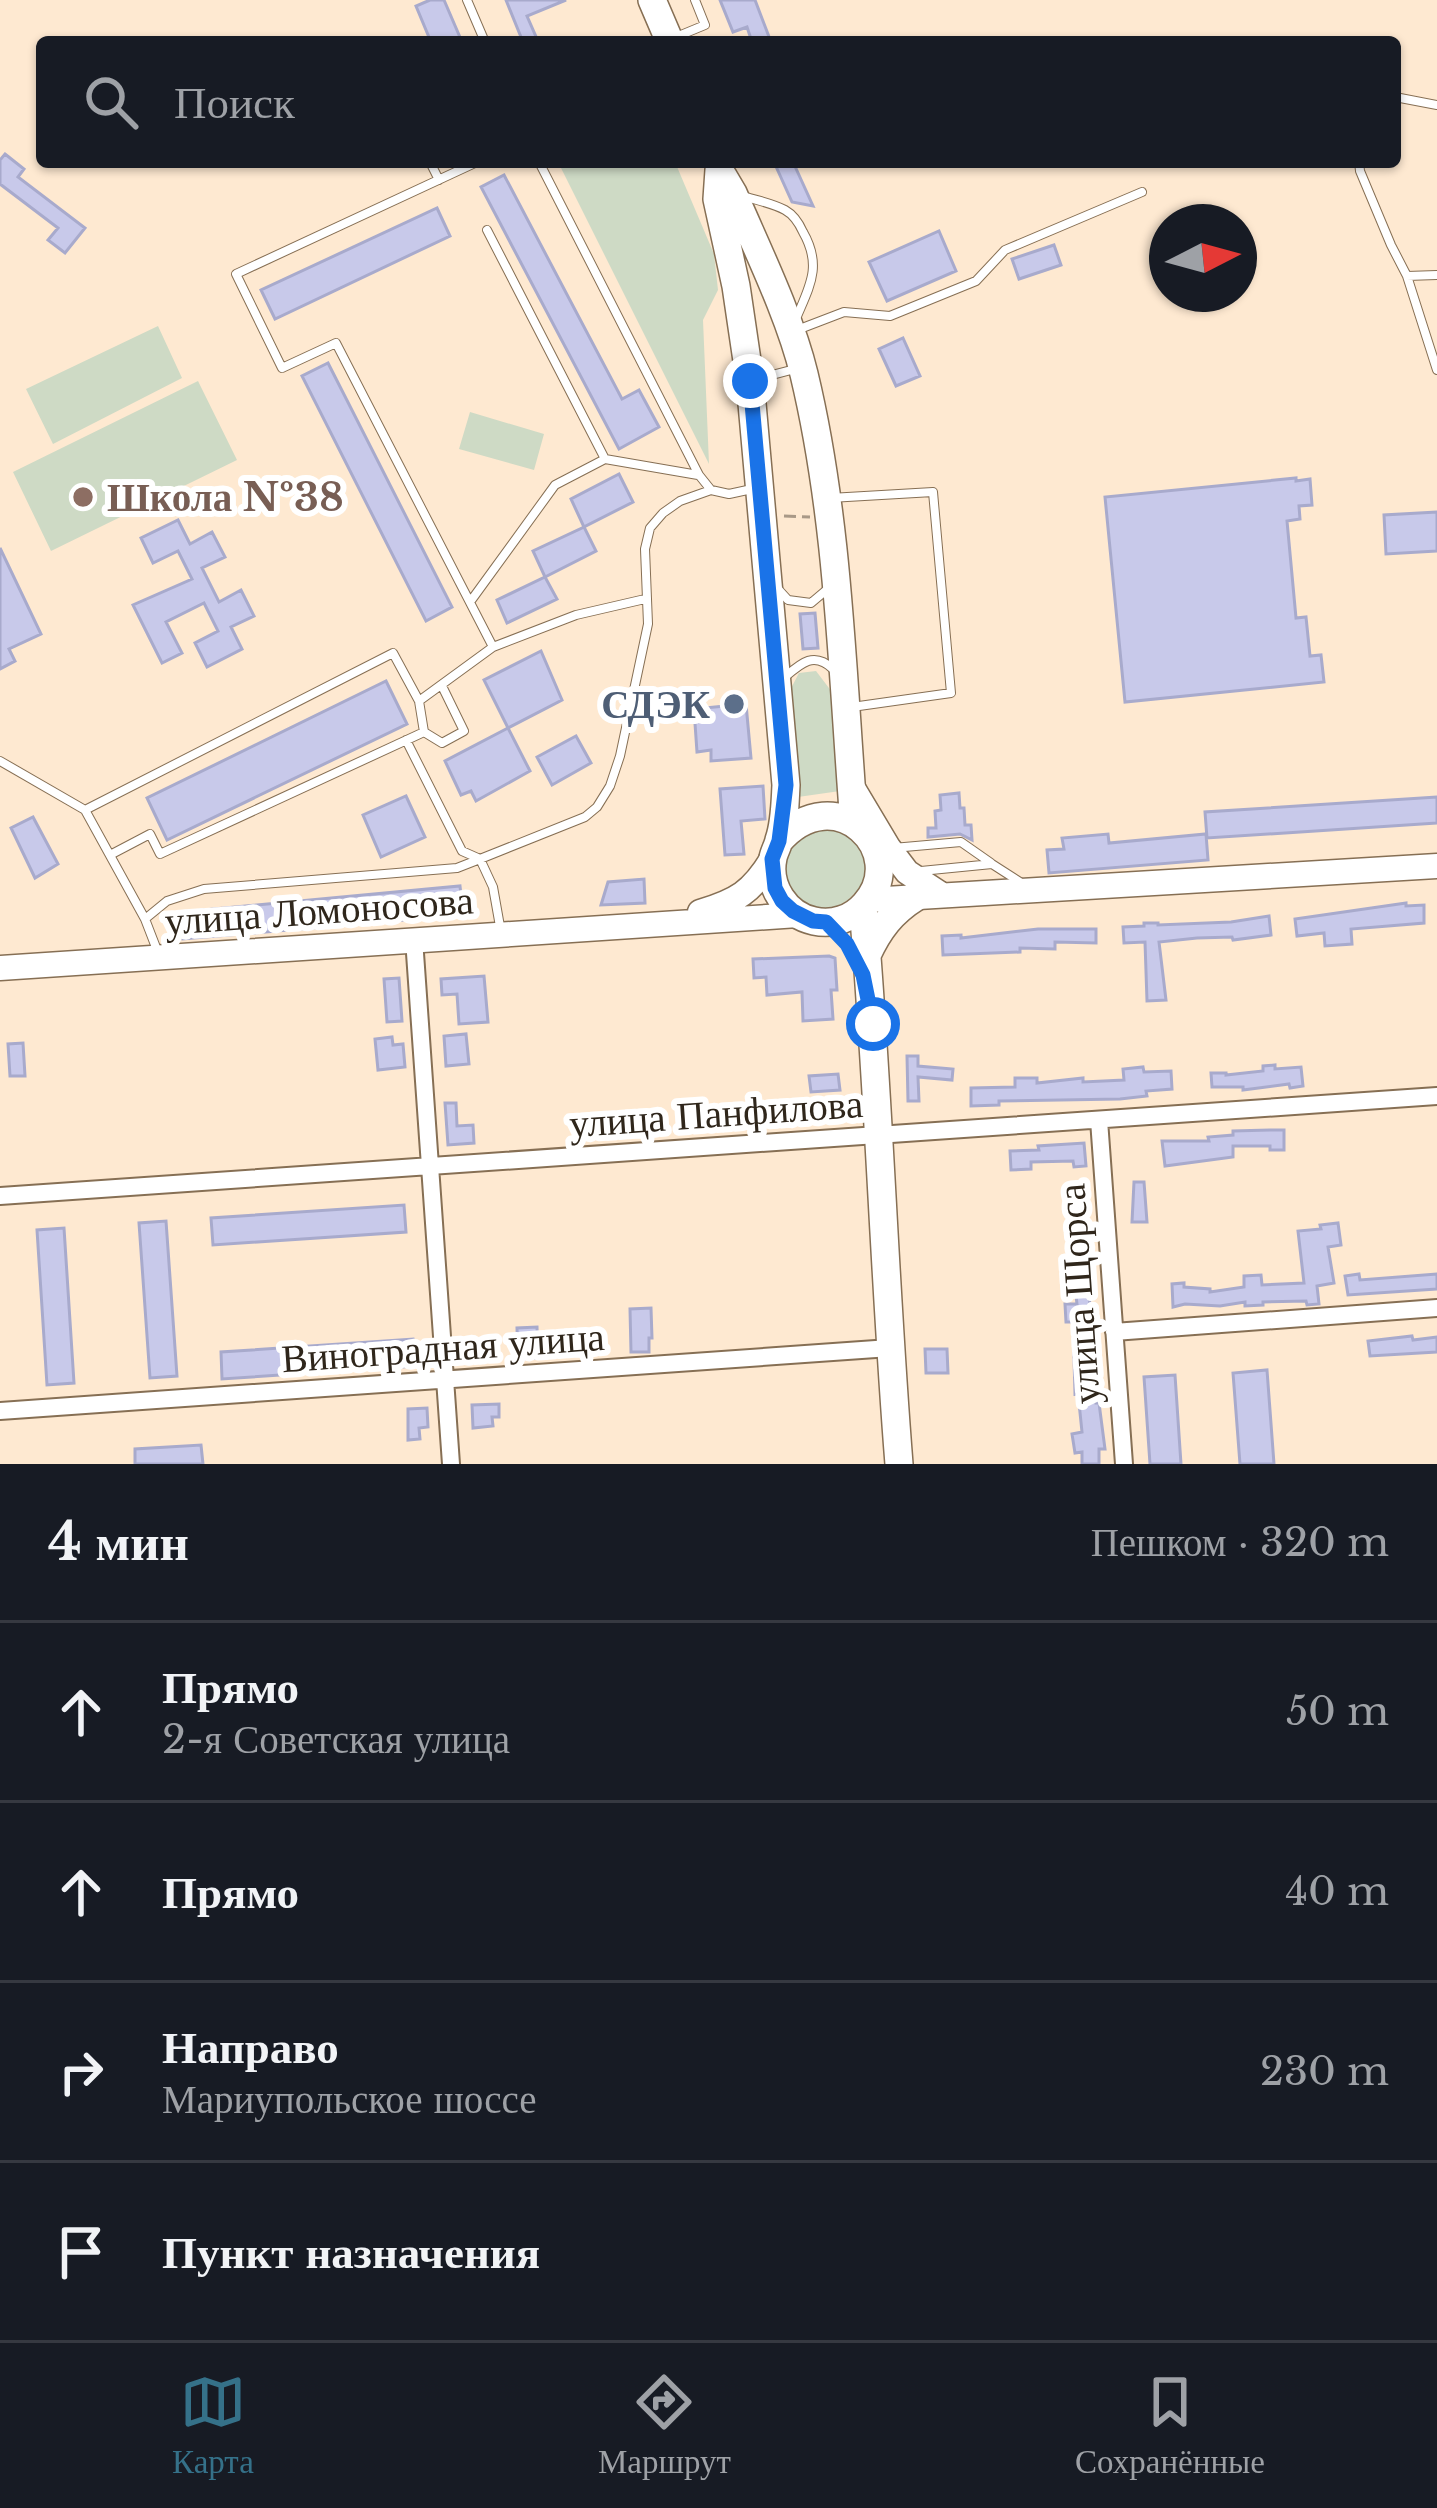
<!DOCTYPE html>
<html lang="ru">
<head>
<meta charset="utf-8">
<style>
	:root { --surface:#171b24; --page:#242831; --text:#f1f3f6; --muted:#9ea1a6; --line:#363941; --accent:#357189 }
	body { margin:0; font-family:"Libre Baskerville",serif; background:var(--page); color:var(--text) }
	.compass { position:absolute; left:1149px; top:204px; width:108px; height:108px; border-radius:50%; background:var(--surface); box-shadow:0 3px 9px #0004; rotate:84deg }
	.stop { position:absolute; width:36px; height:36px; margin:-27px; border:9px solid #1a73e8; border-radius:50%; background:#fff }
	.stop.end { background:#1a73e8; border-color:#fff; box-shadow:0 3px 12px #0008 }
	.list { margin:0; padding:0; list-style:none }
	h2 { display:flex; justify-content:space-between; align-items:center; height:156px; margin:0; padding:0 48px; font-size:51px }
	h2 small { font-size:39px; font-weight:400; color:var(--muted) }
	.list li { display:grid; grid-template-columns:78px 1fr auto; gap:36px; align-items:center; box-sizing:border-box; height:180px; padding:0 48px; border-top:3px solid var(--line) }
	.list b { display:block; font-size:45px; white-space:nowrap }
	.list p { margin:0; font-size:39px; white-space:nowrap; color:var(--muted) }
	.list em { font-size:39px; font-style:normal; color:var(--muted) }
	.icon { flex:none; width:66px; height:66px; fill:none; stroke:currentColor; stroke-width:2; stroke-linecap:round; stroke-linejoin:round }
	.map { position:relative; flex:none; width:1437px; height:1464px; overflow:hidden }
	.search { position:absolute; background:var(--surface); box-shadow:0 3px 9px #0004; left:36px; right:36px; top:36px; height:132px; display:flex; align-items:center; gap:30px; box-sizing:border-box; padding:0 42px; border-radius:12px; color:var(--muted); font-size:45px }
	.sheet { height:876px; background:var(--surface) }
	nav { display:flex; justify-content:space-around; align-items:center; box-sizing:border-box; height:168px; border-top:3px solid var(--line); background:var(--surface); font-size:33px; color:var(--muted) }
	nav a { display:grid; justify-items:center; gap:6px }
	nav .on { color:var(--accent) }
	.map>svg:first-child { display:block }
</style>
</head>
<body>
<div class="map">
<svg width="1437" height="1464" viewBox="0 0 1437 1464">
	<rect width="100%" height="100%" fill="#fee9d1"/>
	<!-- green -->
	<path fill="#cedac5" d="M558 162H675L714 254 718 290 703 320 709 464Z
		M158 326 182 378 53 444 26 389Z
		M198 381 237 460 51 551 13 472Z
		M470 412 544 434 534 470 459 449Z
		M816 671 832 692 840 791 798 797 787 696 799 673Z
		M810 825 857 835 869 868C840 946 763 895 789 844 793 837 804 830 810 825Z"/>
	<!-- building -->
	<path fill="#c8c9ea" stroke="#a8aacc" stroke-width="3" d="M430 0H444L462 42H431L416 6Z
		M506 0H566L527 16 537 39 523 42Z
		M720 0H755L771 42H752L747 27 733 32Z
		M5 154 24 169 18 177 85 228 65 253 48 240 58 228 0 184V160Z
		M774 162H793L813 206 792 202Z
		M504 175 622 399 639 390 659 427 619 449 481 187Z
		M437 208 450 236 275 319 261 290Z
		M939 231 956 271 887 301 869 262Z
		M1054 245 1061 265 1019 279 1012 259Z
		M903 338 920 376 896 386 879 349Z
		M328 363 452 607 426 621 302 376Z
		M619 474 633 502 584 527 596 551 545 577 533 551 584 527 571 499Z
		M1296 478V481L1310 479 1312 505 1299 506 1300 519 1287 521 1296 618 1306 617 1310 656 1321 655 1324 682 1125 702 1105 497Z
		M1437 512V551L1386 554 1384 515Z
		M178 520 190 544 212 532 225 557 202 568 219 602 241 590 254 616 231 627 242 649 207 667 195 643 218 631 204 603 166 622 182 653 162 663 133 605 192 579 178 551 153 563 141 538Z
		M0 548 41 634 9 649 15 661 0 669Z
		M545 577 557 599 507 623 497 600Z
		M815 613 818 648 803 649 800 614Z
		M541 651 562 700 508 728 484 680Z
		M386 681 407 724 167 840 147 798Z
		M746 704 751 758 711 761V750L697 752 694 709Z
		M508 728 530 771 476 801 471 791 461 795 445 761Z
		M576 736 591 763 552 785 537 757Z
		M763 786 765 819 741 821 744 854 725 855 720 789Z
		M959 793 960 808H964L965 825H971L972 840 960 834 928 837V828H936L935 811 941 810 940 795Z
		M406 796 425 837 381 857 363 815Z
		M1437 797V823L1207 838 1205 812Z
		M33 817 58 864 35 878 11 828Z
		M1108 834 1109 843 1206 834 1208 860 1049 873 1047 850 1064 849 1062 838Z
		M644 879 645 903 601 905 608 882Z
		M460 886 463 915 183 939 181 912Z
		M1406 903V906L1424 905V923L1351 929 1352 944 1325 946 1324 933 1297 936 1295 919Z
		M1269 916 1271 935 1233 940 1232 937 1197 938 1159 942 1166 1000 1147 1001 1145 942 1124 943 1123 927 1144 926V923H1158V925L1231 922Z
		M1038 929H1096V943L1055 942V949L1020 948V952L943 955 942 936 961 935V938Z
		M829 956 835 958 837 990H831L833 1019 803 1021 802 992 767 995 766 977 754 978 753 959Z
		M484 976 488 1022 459 1024 457 994 442 995 441 979Z
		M399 978 402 1021 387 1022 384 979Z
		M466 1034 469 1064 446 1066 444 1036Z
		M392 1037 393 1045 403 1044 405 1067 378 1070 375 1039Z
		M23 1043 25 1076H10L8 1044Z
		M907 1056H918V1066L953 1069 952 1080 918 1077 919 1101H908Z
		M1275 1065V1069L1301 1067 1303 1086 1290 1088 1289 1084 1243 1090V1087H1212L1211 1073H1226V1075L1263 1071V1066Z
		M1143 1067 1144 1072 1171 1071 1172 1089 1146 1091 1147 1096 1120 1099 999 1101V1105L971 1106V1088L1015 1087V1078H1037V1083L1083 1078V1082L1124 1080 1123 1069Z
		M838 1074 840 1090 811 1092 809 1076Z
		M445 1103H456L457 1126 473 1125 474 1143 448 1145Z
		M1270 1130H1284V1150H1270V1146H1233V1157L1165 1166 1162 1141H1209L1208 1137 1233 1135V1131Z
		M1084 1143 1086 1166 1074 1167 1073 1161 1031 1162V1169L1011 1170 1010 1151 1039 1150 1038 1146Z
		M1134 1182H1144L1147 1222H1132Z
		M1084 1191 1086 1227 1072 1229 1067 1193Z
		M404 1205 406 1232 213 1245 211 1218Z
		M166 1221 177 1376 150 1378 139 1223Z
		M1338 1223 1341 1245 1328 1247 1334 1283 1317 1286 1319 1304 1307 1305 1306 1301 1263 1302V1305L1245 1306V1302L1220 1306 1185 1304 1173 1307 1172 1284 1184 1283V1287L1210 1289V1292L1244 1287V1276L1261 1275 1262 1285 1304 1283 1298 1231 1321 1229 1320 1225Z
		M64 1228 74 1383 47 1385 37 1230Z
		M1359 1274 1360 1280 1437 1274V1289L1348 1295 1345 1276Z
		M1089 1287 1091 1334H1095L1096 1347V1403H1099L1105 1449H1099V1464H1082V1452L1075 1453 1072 1434 1082 1432 1078 1393 1075 1394 1073 1322H1066L1065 1304H1077L1075 1288Z
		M651 1308 652 1338H649V1352H631L630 1309Z
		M537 1327 538 1358 518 1359 517 1328Z
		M1412 1336 1413 1340 1437 1337V1352L1370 1356 1368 1341Z
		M413 1339 415 1366 222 1379 221 1352Z
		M925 1349H947L948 1373H926Z
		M1267 1370 1274 1464H1240L1233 1373Z
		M1175 1375 1181 1464H1150L1144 1377Z
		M499 1404V1417H492L493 1426 473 1428 472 1405Z
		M427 1408 428 1427 419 1428 420 1439 408 1440V1409Z
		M201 1445 203 1464H135V1449Z"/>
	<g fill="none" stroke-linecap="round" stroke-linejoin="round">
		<defs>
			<path id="lane" d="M467 0 485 42
				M676 37 705 25 695 0
				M1395 97 1437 105
				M430 162 439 180
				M539 162 699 475 711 490 729 494 752 489
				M1359 162 1360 171 1391 245 1407 276 1437 275
				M740 195C755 200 772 203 785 210 794 215 799 223 803 232 823 267 809 287 795 321
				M1407 276 1437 370
				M797 330 844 312 890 316 976 281 1005 250 1142 192
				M757 379 795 369
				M605 459 698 475
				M830 498 933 492 951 693 852 707
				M778 589 788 600 811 603 830 587
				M470 602 555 485 605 459 487 230
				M493 647 576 615 645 599
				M785 677C801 663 814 651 833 669
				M442 686 464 731 442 743 424 732 419 701 493 647 336 343 282 368 236 274 477 162
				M406 740 462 851 480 859 585 817 597 807 610 786 620 756 648 624 645 549 650 528 663 513 680 501 711 490
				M0 761 85 810 145 919 157 950
				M85 810 393 653 419 701
				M893 848 961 842 991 863
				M110 855 150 834 160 854 424 732
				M921 871 992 864 1020 882
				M145 919 167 901 204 889 457 868 480 859 493 887 501 932"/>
			<path id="street" d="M414 939 451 1464
				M1099 1120 1124 1464
				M0 1196 1437 1096
				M1114 1332 1437 1308
				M0 1411 890 1348"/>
			<path id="secondary" d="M851 785 888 847 907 872 942 895
				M869 900 1437 866
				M700 912C737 901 752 892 772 859
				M0 968 798 915"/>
			<path id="primary" d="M652 0 670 42
				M719 170 717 199 736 286 750 381 786 785C785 803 785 823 779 840 778 846 774 852 773 858 767 886 786 915 814 921 833 925 852 919 865 904 911 853 836 776 779 841
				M723 176 733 193C757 249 790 316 804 374 839 520 842 673 854 823
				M863 907C879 1092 884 1278 899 1464
				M867 955C879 929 892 912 916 897"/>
		</defs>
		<!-- lane casing -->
		<use href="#lane" stroke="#866f54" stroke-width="10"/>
		<!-- street casing -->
		<use href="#street" stroke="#866f54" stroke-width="20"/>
		<!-- secondary casing -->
		<use href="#secondary" stroke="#866f54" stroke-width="27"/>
		<!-- primary casing -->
		<use href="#primary" stroke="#866f54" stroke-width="30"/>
		<!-- path -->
		<path stroke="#a99987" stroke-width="3" stroke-dasharray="12 6" stroke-linecap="butt" d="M784 516 810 517"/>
		<!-- lane -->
		<use href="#lane" stroke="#fff" stroke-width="8"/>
		<!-- street -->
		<use href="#street" stroke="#fff" stroke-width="16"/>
		<!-- secondary -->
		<use href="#secondary" stroke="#fff" stroke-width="24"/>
		<!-- primary -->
		<use href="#primary" stroke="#fff" stroke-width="27"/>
	</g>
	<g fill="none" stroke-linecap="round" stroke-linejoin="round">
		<!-- route -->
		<path stroke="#1a73e8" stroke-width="15" d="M750 381 786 785 779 841 772 859 775 888 782 901 793 911 813 921 826 922 847 944 863 975 873 1024"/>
	</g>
	<!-- markers -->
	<circle fill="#8d6e63" stroke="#fff" stroke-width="4.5" cx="83" cy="497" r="12"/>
	<circle fill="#5c6f8a" stroke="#fff" stroke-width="4.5" cx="734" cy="704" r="12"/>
	<g text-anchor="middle" stroke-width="12" stroke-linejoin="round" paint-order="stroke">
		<!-- education labels -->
		<g font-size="39" font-weight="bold" fill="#785e54" stroke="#fff" text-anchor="start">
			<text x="107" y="511">Школа №38</text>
		</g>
		<!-- service labels -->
		<g font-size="39" font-weight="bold" fill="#4e5e75" stroke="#fff" text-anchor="end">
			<text x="710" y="718">СДЭК</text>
		</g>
		<!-- street labels -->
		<g font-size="39" fill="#2f261b" stroke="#fff">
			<text transform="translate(319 910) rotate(-4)" y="14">улица Ломоносова</text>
			<text transform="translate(716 1113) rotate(-4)" y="14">улица Панфилова</text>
			<text transform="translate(1078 1294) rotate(-94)" y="14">улица Щорса</text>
			<text transform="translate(443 1347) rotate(-4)" y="14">Виноградная улица</text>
		</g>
	</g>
</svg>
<svg class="compass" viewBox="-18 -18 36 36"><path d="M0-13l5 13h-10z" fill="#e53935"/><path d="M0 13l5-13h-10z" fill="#9ea1a6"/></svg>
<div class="stop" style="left:873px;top:1024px"></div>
<div class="stop end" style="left:750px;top:381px"></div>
<div class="search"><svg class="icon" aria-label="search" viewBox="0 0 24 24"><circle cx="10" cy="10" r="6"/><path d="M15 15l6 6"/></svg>Поиск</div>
</div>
<section class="sheet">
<h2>4 мин<small>Пешком · 320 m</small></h2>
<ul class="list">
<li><svg class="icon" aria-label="ahead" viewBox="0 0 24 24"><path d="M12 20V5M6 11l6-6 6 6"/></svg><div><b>Прямо</b><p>2-я Советская улица</p></div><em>50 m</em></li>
<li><svg class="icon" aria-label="ahead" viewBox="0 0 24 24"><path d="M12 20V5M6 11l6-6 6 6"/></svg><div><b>Прямо</b></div><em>40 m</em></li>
<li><svg class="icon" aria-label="right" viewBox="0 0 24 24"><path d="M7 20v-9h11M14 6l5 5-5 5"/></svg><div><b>Направо</b><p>Мариупольское шоссе</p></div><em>230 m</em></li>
<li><svg class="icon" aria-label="arrive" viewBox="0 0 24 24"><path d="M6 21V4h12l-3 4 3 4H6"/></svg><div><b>Пункт назначения</b></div></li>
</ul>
</section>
<nav>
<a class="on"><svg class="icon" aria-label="map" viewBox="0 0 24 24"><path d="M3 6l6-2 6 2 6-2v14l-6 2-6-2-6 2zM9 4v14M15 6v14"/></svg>Карта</a>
<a><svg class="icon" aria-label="directions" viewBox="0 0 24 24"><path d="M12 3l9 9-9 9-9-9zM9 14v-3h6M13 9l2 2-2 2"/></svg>Маршрут</a>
<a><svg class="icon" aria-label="saved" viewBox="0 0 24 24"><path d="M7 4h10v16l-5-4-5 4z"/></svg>Сохранённые</a>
</nav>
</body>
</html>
